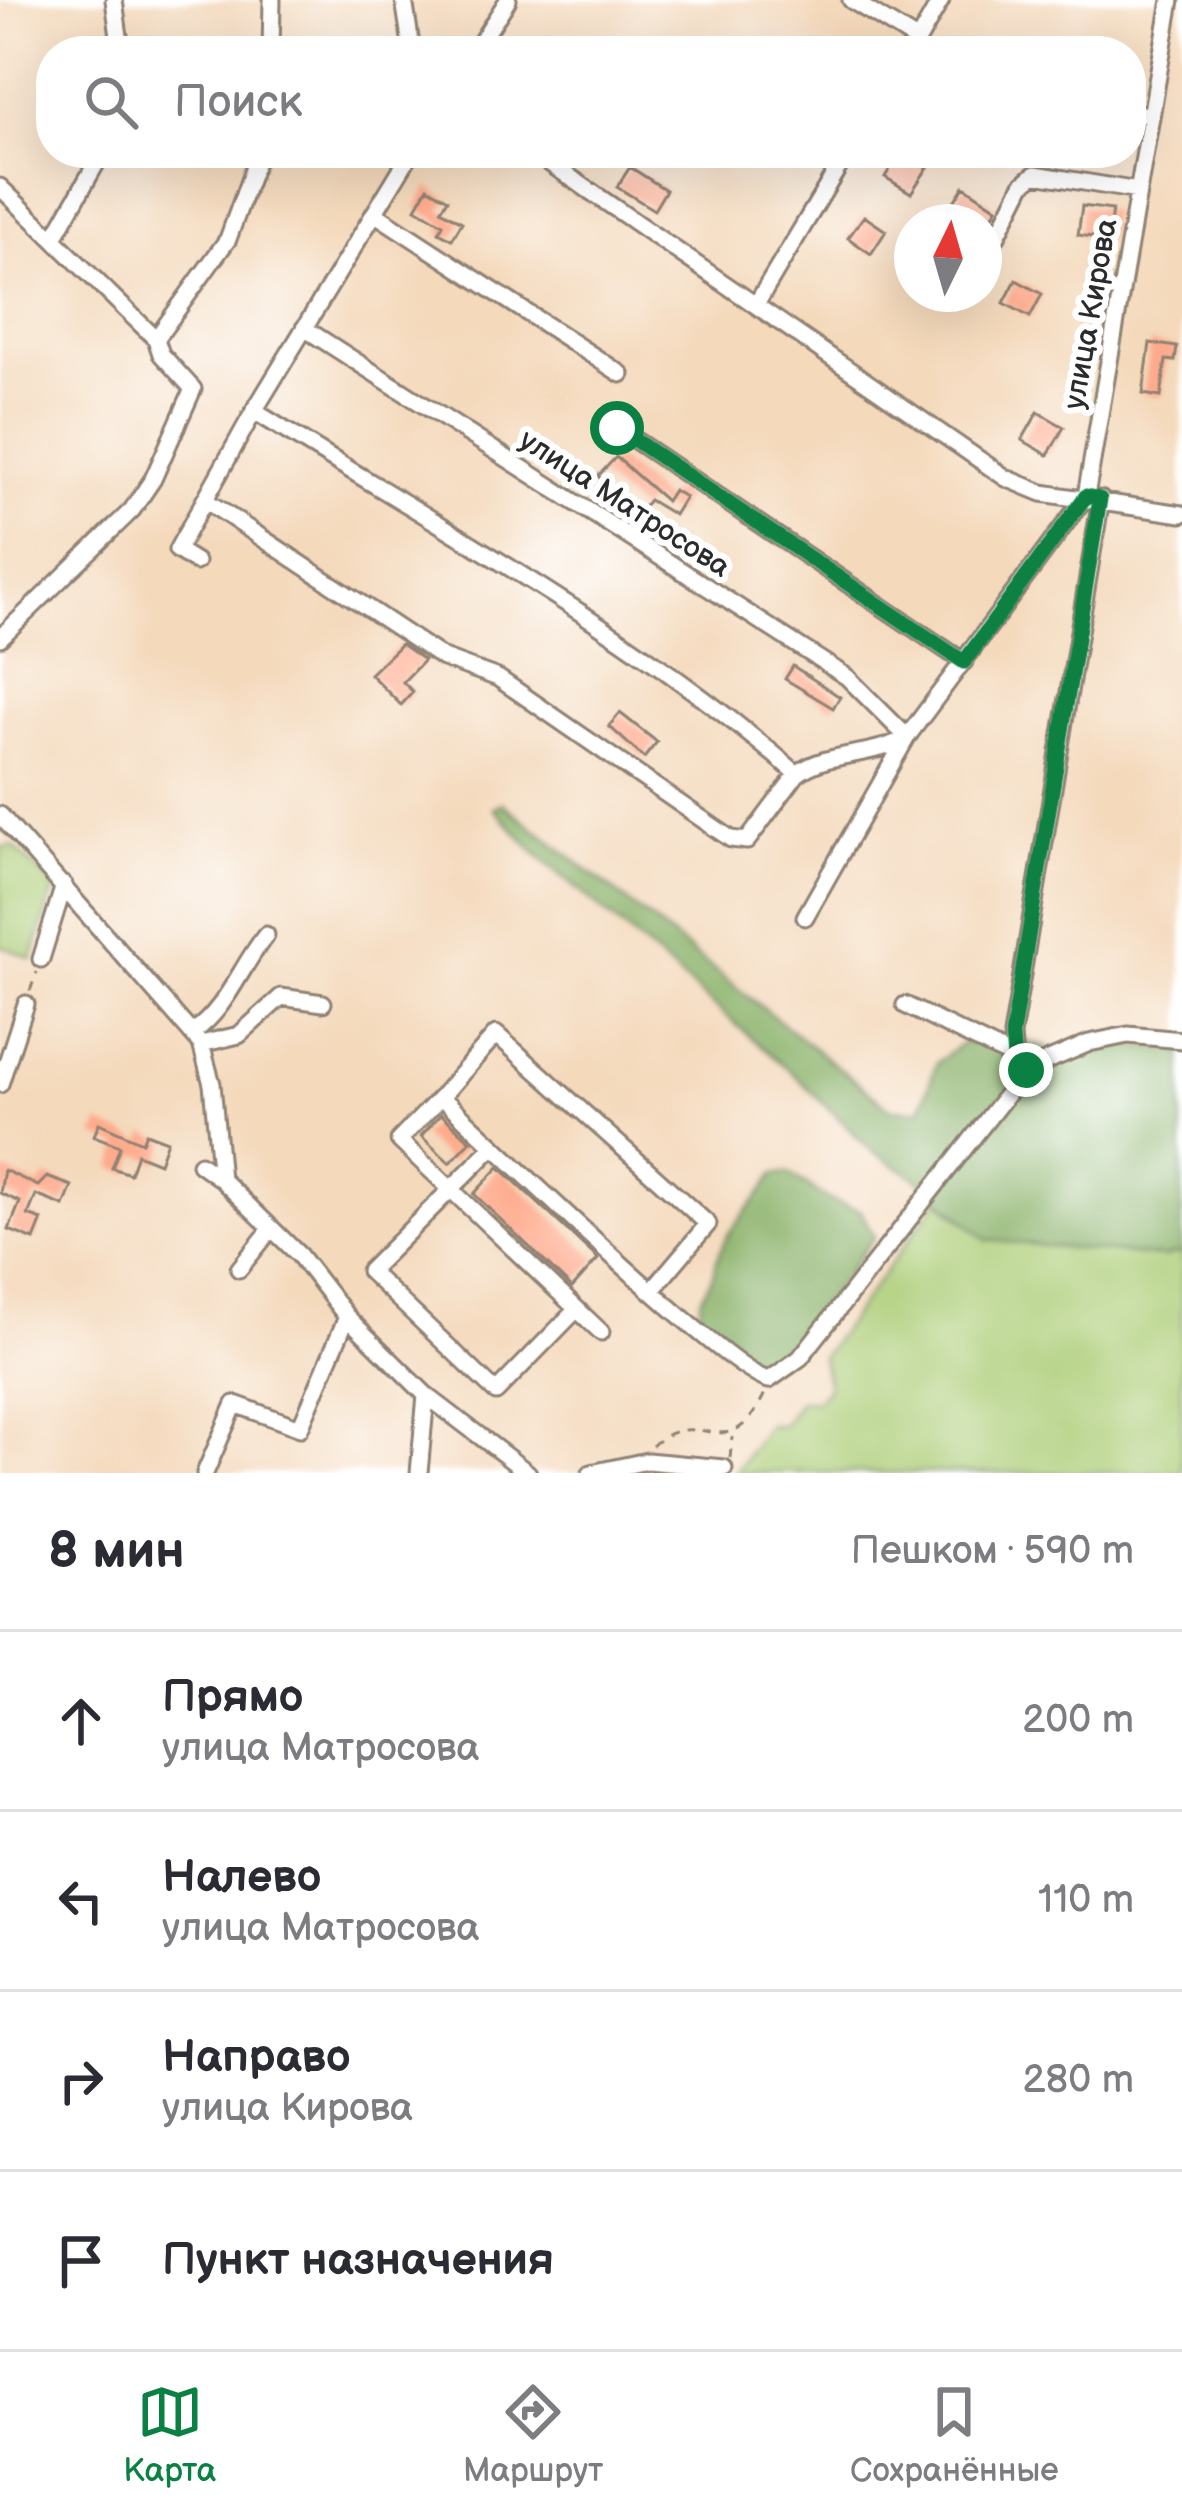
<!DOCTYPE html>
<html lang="ru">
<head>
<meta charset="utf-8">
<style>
	:root { --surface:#fff; --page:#f2f2f3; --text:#2b2b33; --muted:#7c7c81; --line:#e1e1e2; --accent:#0b8043 }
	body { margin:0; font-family:"Balsamiq Sans",sans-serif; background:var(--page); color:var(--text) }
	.compass { position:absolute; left:894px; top:204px; width:108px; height:108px; border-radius:50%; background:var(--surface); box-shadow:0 12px 48px #0002; rotate:5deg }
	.stop { position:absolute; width:36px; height:36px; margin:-27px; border:9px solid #0b8043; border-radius:50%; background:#fff }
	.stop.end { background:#0b8043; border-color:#fff; box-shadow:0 3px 12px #0008 }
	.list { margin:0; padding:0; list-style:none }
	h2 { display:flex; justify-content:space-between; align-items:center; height:156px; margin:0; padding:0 48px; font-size:51px }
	h2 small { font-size:39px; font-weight:400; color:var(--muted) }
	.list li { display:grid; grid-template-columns:78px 1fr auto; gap:36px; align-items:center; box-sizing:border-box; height:180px; padding:0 48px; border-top:3px solid var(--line) }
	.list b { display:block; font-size:45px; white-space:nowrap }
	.list p { margin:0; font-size:39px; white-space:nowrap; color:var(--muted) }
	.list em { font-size:39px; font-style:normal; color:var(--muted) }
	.icon { flex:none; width:66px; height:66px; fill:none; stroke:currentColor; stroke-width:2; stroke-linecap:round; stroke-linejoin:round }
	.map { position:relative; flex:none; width:1182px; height:1473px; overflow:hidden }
	.search { position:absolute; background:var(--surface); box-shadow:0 12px 48px #0002; left:36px; right:36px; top:36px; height:132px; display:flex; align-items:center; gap:30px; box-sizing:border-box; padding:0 42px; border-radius:48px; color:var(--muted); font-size:45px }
	.sheet { height:876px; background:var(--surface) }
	nav { display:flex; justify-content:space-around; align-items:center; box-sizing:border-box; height:168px; border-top:3px solid var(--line); background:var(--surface); font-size:33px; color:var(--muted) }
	nav a { display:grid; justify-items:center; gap:6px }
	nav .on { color:var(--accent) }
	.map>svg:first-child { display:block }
</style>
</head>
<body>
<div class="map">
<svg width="1182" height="1473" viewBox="0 0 1182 1473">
	<rect width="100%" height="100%" fill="#fff"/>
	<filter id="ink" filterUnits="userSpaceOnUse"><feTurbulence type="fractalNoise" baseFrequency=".00833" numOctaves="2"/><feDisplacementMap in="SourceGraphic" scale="24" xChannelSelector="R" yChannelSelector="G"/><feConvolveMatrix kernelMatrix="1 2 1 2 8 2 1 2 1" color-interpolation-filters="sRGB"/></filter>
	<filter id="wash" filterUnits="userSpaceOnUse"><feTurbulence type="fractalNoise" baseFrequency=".004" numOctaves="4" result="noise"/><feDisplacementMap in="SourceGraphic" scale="48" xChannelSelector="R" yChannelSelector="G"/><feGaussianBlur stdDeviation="2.7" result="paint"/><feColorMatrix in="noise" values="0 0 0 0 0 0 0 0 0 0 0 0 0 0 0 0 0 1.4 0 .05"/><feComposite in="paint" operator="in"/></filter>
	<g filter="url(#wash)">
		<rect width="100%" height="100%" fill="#f4d9bb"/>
		<!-- green -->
		<path fill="#abcc74" stroke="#6b7c50" stroke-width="3" d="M13 846 55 887 32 959 0 945V848Z
			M938 1200 987 1240 1164 1257 1182 1252V1473H735L768 1425H783L801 1400 816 1401 828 1388 822 1357Z"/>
		<!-- forest -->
		<path fill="#88b066" stroke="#5a6e48" stroke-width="3" d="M502 803 891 1109 920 1110 937 1063 961 1044 1006 1038 1084 1056 1128 1046 1182 1050V1252L1164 1257 987 1240 916 1178 871 1150 793 1073 536 854 494 808Z
			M788 1173 831 1201 861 1211 874 1237 781 1362 759 1364 699 1315C698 1294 709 1288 714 1271 726 1220 750 1216 774 1174Z"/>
		<g id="blocks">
			<!-- building -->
			<path fill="#feab8d" d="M900 153 928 167 911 193 885 177Z
				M630 167 666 190 654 210 617 187Z
				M964 186 997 208 987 226 953 203Z
				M428 187 448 199 441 210 462 222 452 239 439 232 443 224 416 208Z
				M1082 206 1112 210 1108 239 1078 235Z
				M864 216 886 231 871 254 848 238Z
				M1016 280 1042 294 1030 317 1004 303Z
				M1150 343 1177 347 1175 361 1166 360 1161 397 1143 394Z
				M1038 412 1064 427 1048 455 1022 440Z
				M616 457 666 501 673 490 685 497 674 515 649 500 640 511 598 476Z
				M401 644 424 660 403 682 413 692 401 705 370 674Z
				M793 666 840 697 833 708 785 679Z
				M620 713 657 742 644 758 609 726Z
				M441 1114 471 1141 450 1163 421 1136Z
				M99 1123 142 1142 146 1133 167 1141 159 1163 137 1154 130 1174 112 1168 120 1146 94 1136Z
				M499 1167 598 1259 572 1288 474 1194Z
				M4 1170 38 1186 47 1177 72 1186 64 1206 36 1195 28 1215 42 1220 34 1240 9 1230 20 1202 0 1193Z"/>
		</g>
	</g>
	<g filter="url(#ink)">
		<use href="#blocks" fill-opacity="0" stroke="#908273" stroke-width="3"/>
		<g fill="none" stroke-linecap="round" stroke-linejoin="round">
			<defs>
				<path id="minor" d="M114 0 121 51
					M404 0 412 51
					M851 0 918 41
					M271 51 272 0
					M475 51 508 0
					M912 51 941 0
					M1131 110 1150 117
					M535 153 1006 478 1042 493 1182 514
					M810 153 836 170
					M0 187 156 339 161 354 193 389 153 479 132 510 0 638
					M374 213 621 374
					M54 238 102 153
					M988 254 1023 184 1035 174 1138 191
					M757 303 847 153
					M156 339 228 239 259 153
					M254 411C438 526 633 631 797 774 828 750 874 758 907 737L847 677 304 328
					M617 428 964 662
					M205 500 443 658 498 678 731 839 747 841 797 774
					M196 562 177 550 254 411 411 153
					M0 815 201 1044 212 1084 221 1179 299 1255 347 1317 426 1395 528 1473
					M805 917 907 737 1086 496 1171 0
					M41 959 64 885
					M905 1005 1014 1058
					M193 1032C226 1010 241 966 266 935
					M201 1044 239 1035 281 997 323 1003
					M1026 1070 1014 1058 1012 1035 1101 499
					M0 1084 26 1004
					M441 1097 399 1140 601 1332
					M494 1146 369 1271 496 1392 577 1309
					M200 1164 221 1179
					M239 1269 271 1229
					M653 1289 708 1224 496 1034 441 1097C489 1140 730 1374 769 1380L800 1358 1026 1070 1089 1043 1128 1035 1182 1040
					M205 1473 235 1404 300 1428 347 1317
					M419 1473 426 1395
					M591 1473 647 1461 724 1468"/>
			</defs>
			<!-- minor casing -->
			<use href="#minor" stroke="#908273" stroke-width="21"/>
			<!-- path -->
			<path stroke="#908273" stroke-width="3" stroke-dasharray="9 9" stroke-linecap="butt" d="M30 991 37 972
				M652 1446C700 1401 728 1472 765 1393
				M730 1458 732 1437"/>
			<!-- minor -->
			<use href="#minor" stroke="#fff" stroke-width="15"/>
		</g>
	</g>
	<g fill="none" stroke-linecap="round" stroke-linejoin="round" filter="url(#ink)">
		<!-- route -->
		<path stroke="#0b8043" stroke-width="15" d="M617 428 964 662 1086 496 1100 499 1012 1035 1014 1058 1026 1070"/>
	</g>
	<g text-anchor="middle" stroke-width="12" stroke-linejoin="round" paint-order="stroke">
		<!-- street labels -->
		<g font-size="30" fill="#2b2b2b" stroke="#fff">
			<text transform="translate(1090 314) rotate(-80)" y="10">улица Кирова</text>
			<text transform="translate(625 503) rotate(33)" y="10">улица Матросова</text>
		</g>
	</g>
</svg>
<svg class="compass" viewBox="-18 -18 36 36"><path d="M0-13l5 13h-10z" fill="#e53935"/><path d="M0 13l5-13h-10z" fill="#7c7c81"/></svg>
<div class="stop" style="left:617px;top:428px"></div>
<div class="stop end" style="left:1026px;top:1070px"></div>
<div class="search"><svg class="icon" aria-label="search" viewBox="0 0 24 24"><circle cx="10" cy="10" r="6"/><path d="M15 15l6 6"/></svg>Поиск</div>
</div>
<section class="sheet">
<h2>8 мин<small>Пешком · 590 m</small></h2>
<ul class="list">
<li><svg class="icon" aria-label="ahead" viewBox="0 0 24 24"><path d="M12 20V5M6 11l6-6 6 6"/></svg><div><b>Прямо</b><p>улица Матросова</p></div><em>200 m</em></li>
<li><svg class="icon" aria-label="left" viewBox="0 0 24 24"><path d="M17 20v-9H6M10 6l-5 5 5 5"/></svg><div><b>Налево</b><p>улица Матросова</p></div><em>110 m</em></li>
<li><svg class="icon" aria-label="right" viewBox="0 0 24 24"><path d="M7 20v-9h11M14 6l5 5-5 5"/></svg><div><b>Направо</b><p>улица Кирова</p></div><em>280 m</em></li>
<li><svg class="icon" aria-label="arrive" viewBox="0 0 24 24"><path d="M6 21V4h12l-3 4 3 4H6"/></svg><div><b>Пункт назначения</b></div></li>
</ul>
</section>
<nav>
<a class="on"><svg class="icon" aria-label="map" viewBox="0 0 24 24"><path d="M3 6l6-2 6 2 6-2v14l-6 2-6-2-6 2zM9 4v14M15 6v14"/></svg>Карта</a>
<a><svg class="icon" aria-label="directions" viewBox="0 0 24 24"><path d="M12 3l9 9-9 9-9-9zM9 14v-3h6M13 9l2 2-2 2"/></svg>Маршрут</a>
<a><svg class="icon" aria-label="saved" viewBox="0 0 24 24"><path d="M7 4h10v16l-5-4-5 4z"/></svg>Сохранённые</a>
</nav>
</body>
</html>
